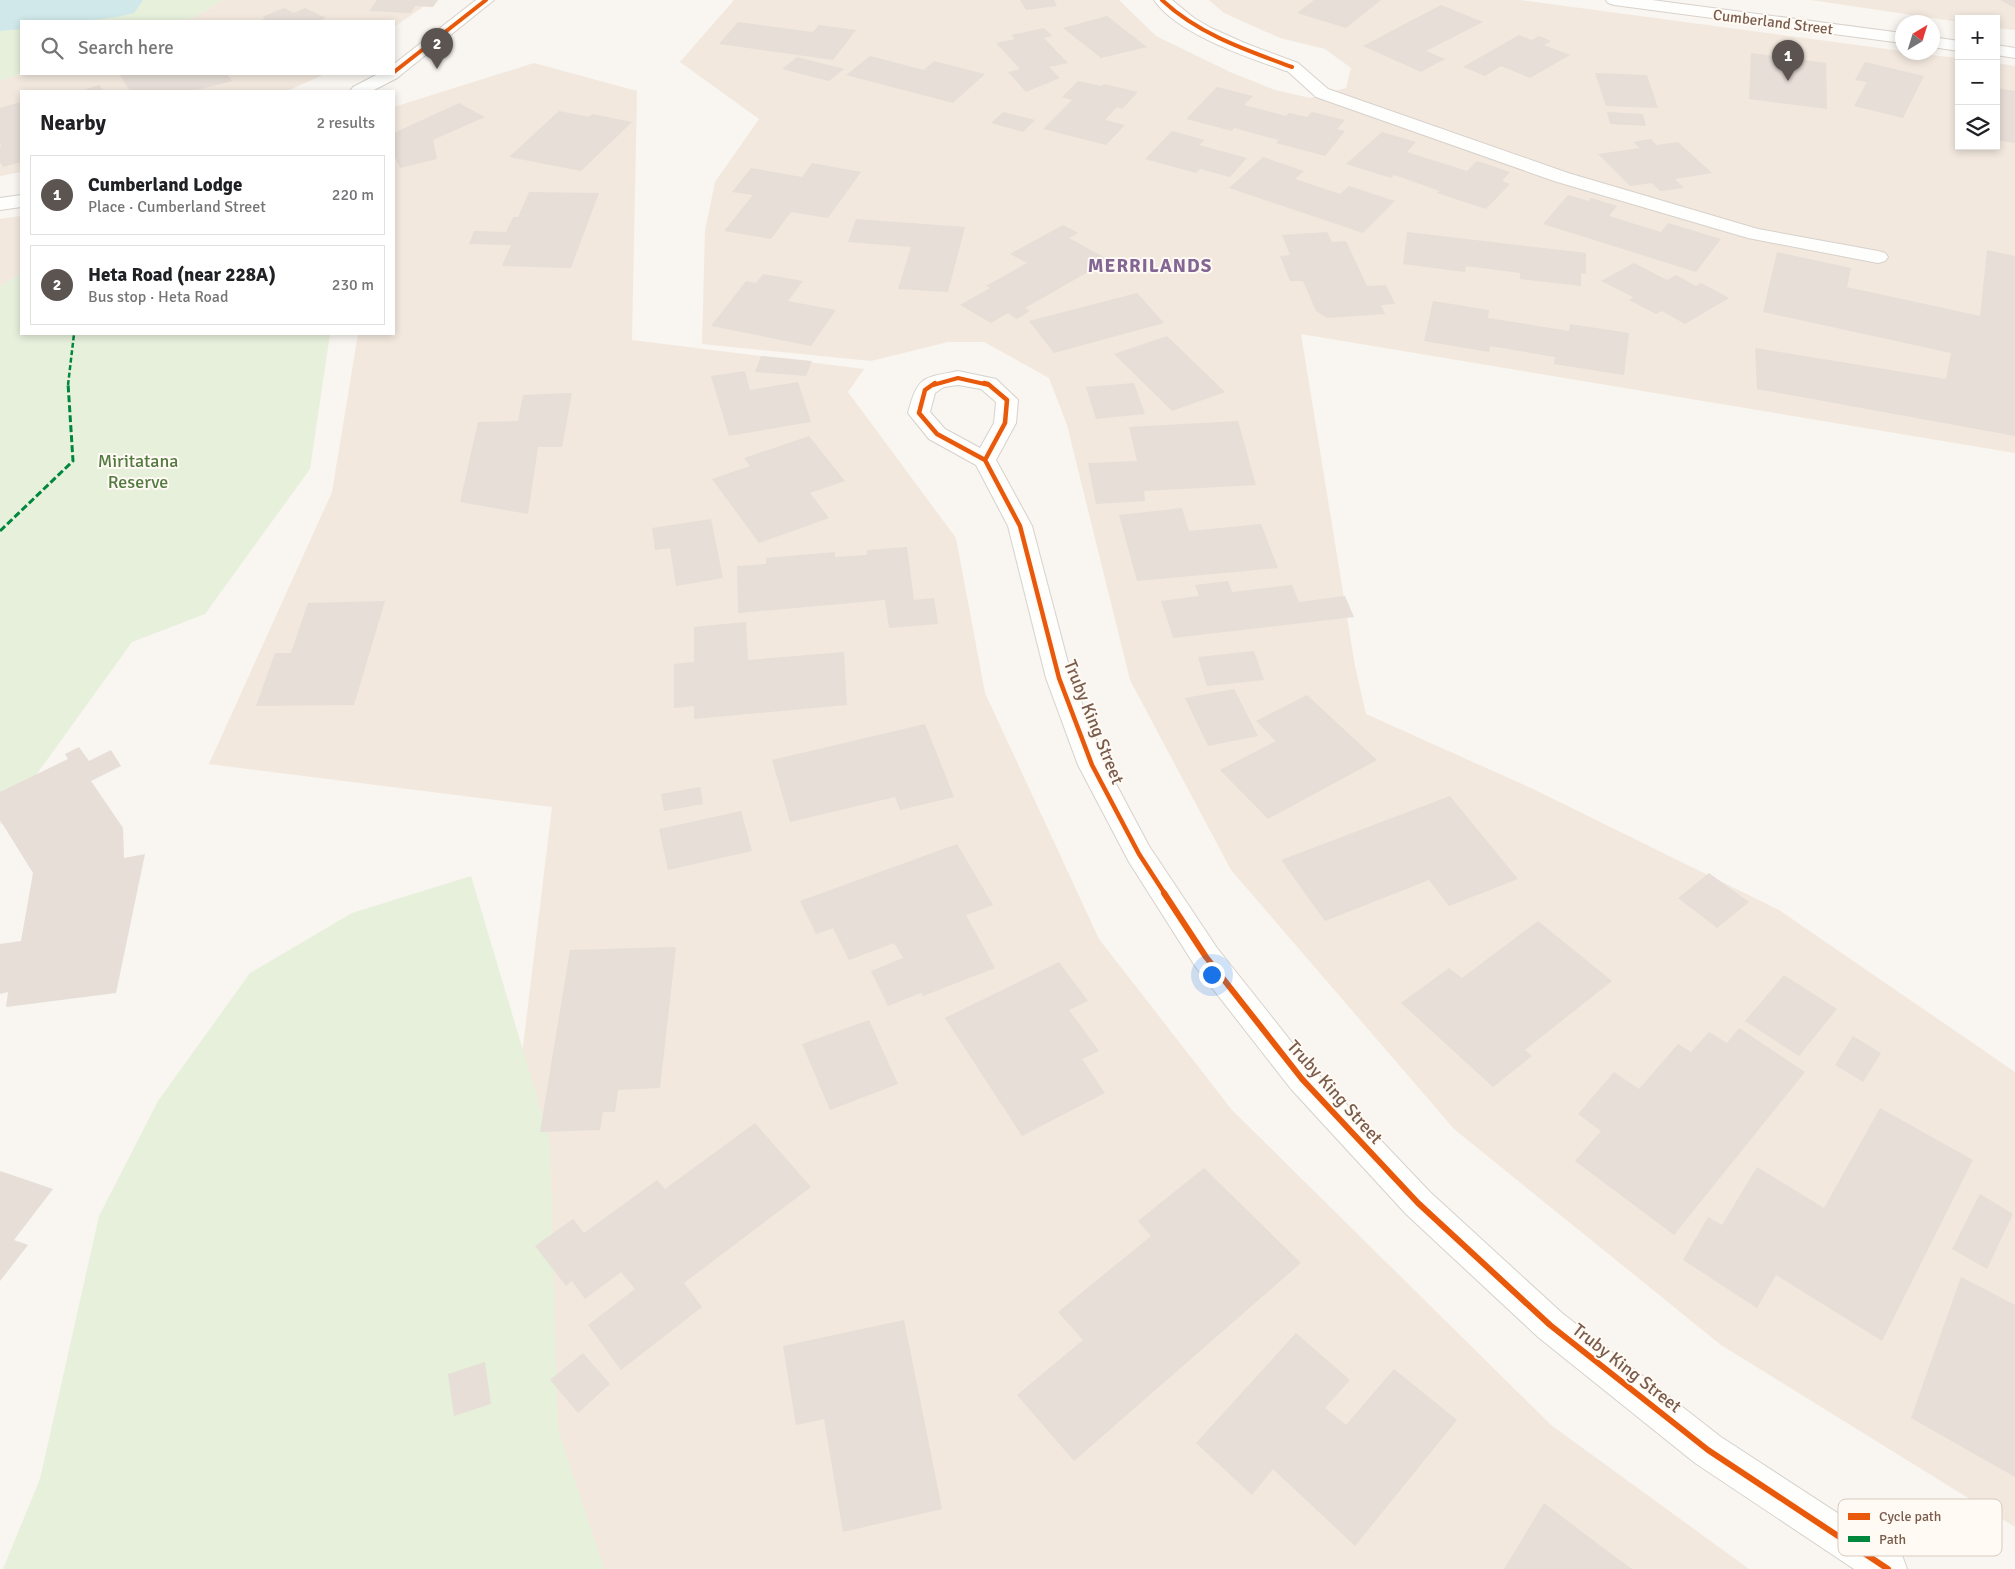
<!DOCTYPE html>
<html lang="en">
<head>
<meta charset="utf-8">
<style>
	:root { --surface:#fff; --page:#f2f2f2; --text:#202124; --muted:#757577; --line:#e0e0e0; --accent:#5c5450 }
	body { margin:0; font-family:Signika,sans-serif; background:var(--page); color:var(--text) }
	.controls { position:absolute; right:15px; top:15px; display:grid; overflow:hidden; border-radius:0px; box-shadow:0 2px 8px #0003 }
	.controls button { width:45px; height:45px; display:grid; place-items:center; padding:0; border:0; border-bottom:1px solid var(--line); background:var(--surface); color:var(--text); font:25px sans-serif }
	.compass { position:absolute; left:1895px; top:15px; width:45px; height:45px; border-radius:50%; background:var(--surface); box-shadow:0 2px 8px #0003; rotate:38deg }
	.you { position:absolute; left:1211px; top:974px; width:18px; height:18px; margin:-12px; border:4px solid #fff; border-radius:50%; background:#1a73e8; box-shadow:0 0 0 8px #1a73e833 }
	.badge { display:grid; place-items:center; width:32px; height:32px; border-radius:50%; background:var(--accent); color:#fff; font-size:16px; font-weight:700 }
	.pin { position:absolute; translate:-50% -41px; filter:drop-shadow(0 1px 2px #0008) }
	.pin::after { content:''; position:absolute; top:26px; width:18px; height:15px; background:inherit; clip-path:polygon(0 0,100% 0,50% 100%) }
	.list { margin:0; padding:0; list-style:none }
	h2 { display:flex; justify-content:space-between; align-items:center; height:65px; margin:0; padding:0 20px; font-size:21px }
	h2 small { font-size:16px; font-weight:400; color:var(--muted) }
	.list li { display:grid; grid-template-columns:32px 1fr auto; gap:15px; align-items:center; box-sizing:border-box; height:80px; margin:0 10px 10px; padding:0 10px; border:1px solid var(--line); border-radius:0px }
	.list b { display:block; font-size:19px; white-space:nowrap }
	.list p { margin:0; font-size:16px; white-space:nowrap; color:var(--muted) }
	.list em { font-size:16px; font-style:normal; color:var(--muted) }
	.icon { flex:none; width:28px; height:28px; fill:none; stroke:currentColor; stroke-width:2; stroke-linecap:round; stroke-linejoin:round }
	.map { position:relative; flex:none; width:2015px; height:1569px; overflow:hidden }
	.search { position:absolute; background:var(--surface); box-shadow:0 2px 8px #0003; left:20px; top:20px; width:375px; height:55px; display:flex; align-items:center; gap:12px; box-sizing:border-box; padding:0 18px; border-radius:0px; color:var(--muted); font-size:19px }
	.panel { position:absolute; background:var(--surface); box-shadow:0 2px 8px #0003; left:20px; top:90px; width:375px; height:245px; border-radius:0px }
	.map>svg:first-child { display:block }
</style>
</head>
<body>
<div class="map">
<svg width="2015" height="1569" viewBox="0 0 2015 1569">
	<rect width="100%" height="100%" fill="#f9f5f0"/>
	<!-- residential -->
	<path fill="#f2e8de" d="M223 0H433L394 27V21H181L195 17Z
		M734 0H1119L1156 36 1230 72 1275 90 1310 98 1346 88 1351 68 1325 49 1280 38 1224 13 1209 0H1520L1902 51V52L1959 58V146H1996V63L2015 66V453L1301 334 1355 666 1366 714 1533 789 1779 910 2015 1072V1527L1721 1345 1454 1129 1231 870 1130 680 1067 425 1049 378 984 342H948L871 361 702 344 705 231 715 182 759 119 680 62Z
		M1811 0H2015V30L1996 28V19H1959V22Z
		M534 63 637 91 632 340 864 369 848 392 956 538 985 693 1099 939 1232 1110 1551 1425 1749 1569H544L490 1319 552 807 209 764 332 492 358 334H394V107Z
		M21 74H325L287 91H21V172L0 176V81Z
		M21 216V273L0 286V219Z"/>
	<!-- green -->
	<path fill="#e7f0db" d="M0 0H223L195 17 181 21H21V74L0 81Z
		M21 273V334H330L310 469 205 614 132 642 0 825V286Z
		M471 876 550 1141 558 1429 604 1569H3L40 1479 99 1216 158 1101 250 973 352 913Z"/>
	<g fill="none" stroke-linecap="round" stroke-linejoin="round">
		<!-- river -->
		<path fill="#d0e8ea" fill-rule="evenodd" d="M0 0H143L134 13C97 23 60 21 21 21V29L0 31Z"/>
	</g>
	<!-- building -->
	<path fill="#e6ded7" d="M377 0H438L433 7 415 6 411 13 369 11Z
		M1020 0H1054L1057 6 1026 10Z
		M1314 0H1381L1346 28 1297 13Z
		M2000 0H2015V8Z
		M1441 5 1483 22 1426 51 1445 59 1421 72 1363 46Z
		M284 8 294 13 305 8 326 18 319 21H258L266 18 262 17Z
		M1107 16 1147 47 1101 58 1063 28Z
		M738 22 813 32 819 25 856 30 833 60 719 44Z
		M1044 28 1052 36 1044 38 1068 63 1049 67 1060 78 1026 92 1008 72 1020 69 996 43 1015 39 1011 35Z
		M1519 35 1532 40 1539 36 1551 41 1544 45 1570 55 1530 78 1501 66 1485 76 1463 67Z
		M1751 53 1826 63 1827 109 1749 99Z
		M870 56 924 70 934 61 985 74 953 103 846 75Z
		M797 57 844 69 829 81 782 69Z
		M1865 62 1924 76 1903 118 1854 106 1867 82 1855 80Z
		M1595 73 1647 75 1658 108 1606 106Z
		M119 74H227L232 81 193 91H130Z
		M1078 81 1101 86 1104 84 1138 92 1122 109 1117 107 1105 120 1125 125 1106 145 1043 129 1072 100 1062 97Z
		M99 85 104 91H80Z
		M1217 87 1253 96 1244 105 1286 116 1289 113 1307 117 1312 112 1345 120 1337 129 1345 131 1325 156 1276 143 1279 140 1234 128 1232 131 1186 119Z
		M1996 88 2015 91V143L1996 140Z
		M21 102V162L3 167 0 162V147L2 146 0 144V108Z
		M459 103 485 117 433 140 437 159 400 168 394 155V133Z
		M559 111 589 117 592 114 632 122 581 171 509 157Z
		M1003 112 1035 120 1023 132 991 123Z
		M1607 112 1643 114 1646 126 1610 124Z
		M1172 131 1205 140 1199 145 1247 158 1230 177 1200 169 1196 173 1145 159Z
		M1382 132 1416 142 1407 152 1467 171 1477 161 1510 172 1502 181 1510 184 1486 209 1437 193 1440 191 1394 175 1391 178 1346 164Z
		M1651 139 1657 145 1678 142 1712 173 1675 179 1684 188 1660 191 1652 183 1630 186 1598 154 1640 148 1633 142Z
		M1263 157 1304 171 1295 179 1340 194 1349 186 1395 201 1363 233 1229 188Z
		M812 163 861 172 828 218 791 212 771 239 724 231 753 195 732 192 751 168 802 177Z
		M529 192 599 193 571 268 502 266 511 245 469 244 474 231 506 232 513 217H518Z
		M1568 195 1589 201 1591 198 1617 206 1609 216 1661 232 1668 223 1721 239 1696 272 1543 224Z
		M856 219 965 227 948 292 898 289 911 247 848 242Z
		M1063 225 1078 233 1069 238 1109 260 1025 308 1030 311 1017 319 1008 313 991 323 960 305 990 288 986 286 1027 263 1010 254Z
		M1327 232 1332 242 1346 241 1367 286 1386 285 1395 304 1381 305 1385 314 1327 318 1316 311 1303 281H1290L1280 256 1290 255 1282 235Z
		M1407 232 1586 253V274L1581 273V286L1520 279V273L1466 266 1465 272 1403 264Z
		M1987 250 2015 256V436L1757 389 1755 348 1946 379 1951 353 1763 312 1777 252 1851 268 1847 287 1980 316Z
		M1634 263 1667 280 1676 275 1696 286 1701 283 1729 298 1685 324 1662 311 1656 314 1629 300 1633 297 1601 281Z
		M763 274 803 281 788 301 836 310 811 346 711 326 746 281 756 283Z
		M1137 293 1164 323 1054 353 1029 321Z
		M1433 301 1489 310 1488 318 1569 331 1570 324 1629 333 1624 375 1554 364 1555 357 1490 346 1489 352 1424 341Z
		M1167 336 1225 392 1172 411 1114 354Z
		M761 356 812 361 806 376 755 372Z
		M745 371 750 390 798 382 811 422 729 436 711 376Z
		M1134 383 1145 414 1096 419 1086 387Z
		M572 393 562 447H538L528 514 460 502 478 422 518 421 523 395Z
		M1238 421 1256 485 1144 491 1145 501 1096 504 1088 463 1137 461 1129 427Z
		M809 436 845 481 810 493 829 518 759 543 712 479 750 466 744 458Z
		M1182 508 1189 531 1261 524 1278 568 1137 581 1119 515Z
		M711 519 723 578 676 586 670 548 655 550 652 528Z
		M907 547 914 600 934 598 938 624 889 628 885 600 738 613 737 566 766 564V558L835 552V557L867 555V550Z
		M1228 581 1232 592 1292 585 1299 602 1345 596 1354 617 1173 638 1161 601 1199 596 1195 585Z
		M385 601 354 705 256 706 275 653H291L308 603Z
		M746 622 748 660 844 652 847 705 694 719V706L674 708V664L694 662V627Z
		M1254 651 1264 680 1207 686 1198 657Z
		M1234 689 1258 736 1208 746 1185 698Z
		M1307 695 1377 760 1268 819 1220 770 1276 741 1256 721Z
		M925 724 954 797 900 810 895 797 790 822 772 760Z
		M79 747 89 761 111 750 121 766 91 781 123 828 124 858 145 854 116 993 6 1007 8 992 0 994V944L21 941 33 873 0 820V792L68 759 65 754Z
		M700 787 703 804 664 811 661 794Z
		M1450 796 1518 879 1449 906 1429 880 1325 921 1281 860Z
		M741 811 752 851 668 870 659 829Z
		M957 844 993 905 966 915 995 968 923 996 921 993 888 1006 871 971 903 958 894 943 849 960 833 928 816 934 800 901Z
		M1709 873 1749 902 1717 928 1678 898Z
		M1538 921 1612 981 1525 1050 1532 1056 1493 1087 1401 1003 1449 968 1462 978Z
		M676 947 660 1088 618 1090 615 1112H603L600 1130 540 1132 570 950Z
		M1059 962 1088 1001 1069 1010 1099 1051 1082 1059 1105 1093 1022 1136 945 1018Z
		M1784 975 1837 1009 1799 1056 1745 1021Z
		M869 1020 898 1084 830 1110 802 1044Z
		M1739 1028 1805 1072 1674 1235 1575 1161 1601 1131 1578 1114 1614 1072 1639 1089 1678 1044 1691 1052 1709 1032 1727 1043Z
		M1853 1036 1881 1053 1863 1082 1835 1065Z
		M1880 1108 1973 1160 1882 1341 1776 1275 1757 1308 1683 1260 1708 1217 1722 1225 1757 1167 1824 1208Z
		M755 1123 811 1187 684 1283 702 1307 621 1370 588 1325 635 1289 621 1272 585 1299 572 1281 566 1286 535 1246 573 1219 584 1233 657 1180 665 1189Z
		M1204 1168 1301 1263 1074 1461 1017 1395 1083 1340 1058 1312 1151 1236 1138 1221Z
		M0 1171 53 1189 14 1240 28 1245 0 1281Z
		M1980 1194 2013 1214 1987 1269 1952 1249Z
		M1961 1277 2015 1305V1477L1911 1418Z
		M904 1320 942 1509 843 1532 824 1419 796 1425 783 1346Z
		M1296 1333 1350 1380 1325 1408 1346 1425 1394 1369 1457 1420 1355 1546 1273 1469 1252 1495 1196 1443Z
		M583 1353 610 1384 578 1413 550 1380Z
		M485 1362 491 1404 454 1416 448 1374Z
		M1544 1503 1602 1547 1632 1569H1504Z"/>
	<g fill="none" stroke-linecap="round" stroke-linejoin="round">
		<defs>
			<path id="service" d="M1292 62 1298 63 1328 89 1568 173 1758 229 1878 251 1885 253 1888 257 1885 261 1878 263 1748 238 1554 181 1316 97 1283 67 1286 63Z"/>
			<path id="minor" d="M476 0H494L397 78 372 91H350L353 87 378 74H394V64Z
				M1154 0H1172L1194 18 1211 28 1247 44 1298 63 1301 67 1298 71 1292 72 1286 71C1247 57 1177 34 1154 0Z
				M21 195V207L0 210V198Z
				M958 371 996 379 1018 400 1016 423 996 460 1032 526 1072 678 1106 765 1149 846 1217 948 1313 1069 1430 1192 1562 1313 1721 1437 1902 1555 1907 1569H1854L1695 1463 1538 1337 1406 1214 1291 1089 1195 966 1129 862 1078 765 1046 678 1008 526 976 465 929 439 908 413C918 376 922 378 958 371ZM958 385 981 389 996 402 994 423 980 448 945 429 930 412 935 393 944 387Z"/>
			<path id="secondary" d="M1606 0H1652L1902 33V43L1614 5 1608 3Z
				M1932 37 1959 41V51L1932 47Z
				M1996 45 2015 48V58L1996 55Z"/>
		</defs>
		<!-- service casing -->
		<use href="#service" stroke="#d7d1cb" stroke-width="2"/>
		<!-- minor casing -->
		<use href="#minor" stroke="#d7d1cb" stroke-width="2"/>
		<!-- secondary casing -->
		<use href="#secondary" stroke="#d9d2cb" stroke-width="2"/>
		<!-- service -->
		<use href="#service" fill="#fefefd" fill-rule="evenodd"/>
		<!-- minor -->
		<use href="#minor" fill="#fefefd" fill-rule="evenodd"/>
		<!-- secondary -->
		<use href="#secondary" fill="#fefefd" fill-rule="evenodd"/>
		<!-- quiet-far1 -->
		<path stroke="#00873e" stroke-width="2.5" stroke-dasharray="5 2.5" stroke-linecap="butt" d="M68 385 74 334"/>
		<!-- quiet -->
		<path stroke="#00873e" stroke-width="3" stroke-dasharray="7 3" stroke-linecap="butt" d="M0 531 73 461 68 383"/>
		<defs>
			<path id="cycleway-far2" d="M1162 0C1198 34 1246 50 1292 67
				M394 72 486 0
				M933 385 958 378 989 385"/>
			<path id="cycleway-far1" d="M935 383 925 390 919 413 937 434 985 460
				M984 383 988 384 1007 400 1005 423 985 460
				M985 460 1020 526 1059 678 1092 765 1139 854 1165 894"/>
			<path id="cycleway" d="M1164 893 1206 957 1302 1079 1418 1203 1550 1325 1708 1450 1888 1569"/>
		</defs>
		<!-- cycleway-far2 casing -->
		<use href="#cycleway-far2" stroke="#fffaf3" stroke-width="5.5"/>
		<!-- cycleway-far1 casing -->
		<use href="#cycleway-far1" stroke="#fffaf3" stroke-width="8"/>
		<!-- cycleway casing -->
		<use href="#cycleway" stroke="#fffaf3" stroke-width="9"/>
		<!-- cycleway-far2 -->
		<use href="#cycleway-far2" stroke="#e8590c" stroke-width="4"/>
		<!-- cycleway-far1 -->
		<use href="#cycleway-far1" stroke="#e8590c" stroke-width="4.5"/>
		<!-- cycleway -->
		<use href="#cycleway" stroke="#e8590c" stroke-width="6"/>
	</g>
	<g text-anchor="middle" stroke-width="4" stroke-linejoin="round" paint-order="stroke">
		<!-- far-street labels -->
		<g font-size="15" fill="#7a5c4d" stroke="#fffaf3">
			<text transform="translate(1773 22) rotate(7)" y="5">Cumberland Street</text>
		</g>
		<!-- park labels -->
		<g font-size="18" fill="#537a41" stroke="#fffaf3">
			<text x="138" y="467">Miritatana<tspan x="138" dy="21">Reserve</tspan></text>
		</g>
		<!-- street labels -->
		<g font-size="18" fill="#7a5c4d" stroke="#fffaf3">
			<text transform="translate(1094 722) rotate(68)" y="6">Truby King Street</text>
			<text transform="translate(1335 1092) rotate(48)" y="6">Truby King Street</text>
			<text transform="translate(1627 1368) rotate(38)" y="6">Truby King Street</text>
		</g>
		<!-- far-district labels -->
		<g font-size="19" font-weight="bold" letter-spacing="1" fill="#846695" stroke="#fffaf3">
			<text x="1150" y="272">MERRILANDS</text>
		</g>
	</g>
	<!-- legend -->
	<rect x="1838" y="1499" width="164" height="57" rx="8" fill="#fffaf3" stroke="#d7cbc1" stroke-width="1"/>
	<rect x="1848" y="1513" width="22" height="7" fill="#e8590c"/>
	<rect x="1848" y="1536" width="22" height="6" fill="#00873e"/>
	<g font-size="14" fill="#7a5c4d">
		<text x="1879" y="1521">Cycle path</text>
		<text x="1879" y="1544">Path</text>
	</g>
</svg>
<div class="controls">
<button>+</button>
<button>−</button>
<button><svg class="icon" aria-label="layers" viewBox="0 0 24 24"><path d="M12 4l9 5-9 5-9-5zM3 14l9 5 9-5"/></svg></button>
</div>
<svg class="compass" viewBox="-18 -18 36 36"><path d="M0-13l5 13h-10z" fill="#e53935"/><path d="M0 13l5-13h-10z" fill="#757577"/></svg>
<div class="you"></div>
<div class="pin badge" style="left:1788px;top:81px">1</div>
<div class="pin badge" style="left:437px;top:69px">2</div>
<div class="search"><svg class="icon" aria-label="search" viewBox="0 0 24 24"><circle cx="10" cy="10" r="6"/><path d="M15 15l6 6"/></svg>Search here</div>
<section class="panel">
<h2>Nearby<small>2 results</small></h2>
<ul class="list">
<li><span class="badge">1</span><div><b>Cumberland Lodge</b><p>Place · Cumberland Street</p></div><em>220 m</em></li>
<li><span class="badge">2</span><div><b>Heta Road (near 228A)</b><p>Bus stop · Heta Road</p></div><em>230 m</em></li>
</ul>
</section>
</div>
</body>
</html>
